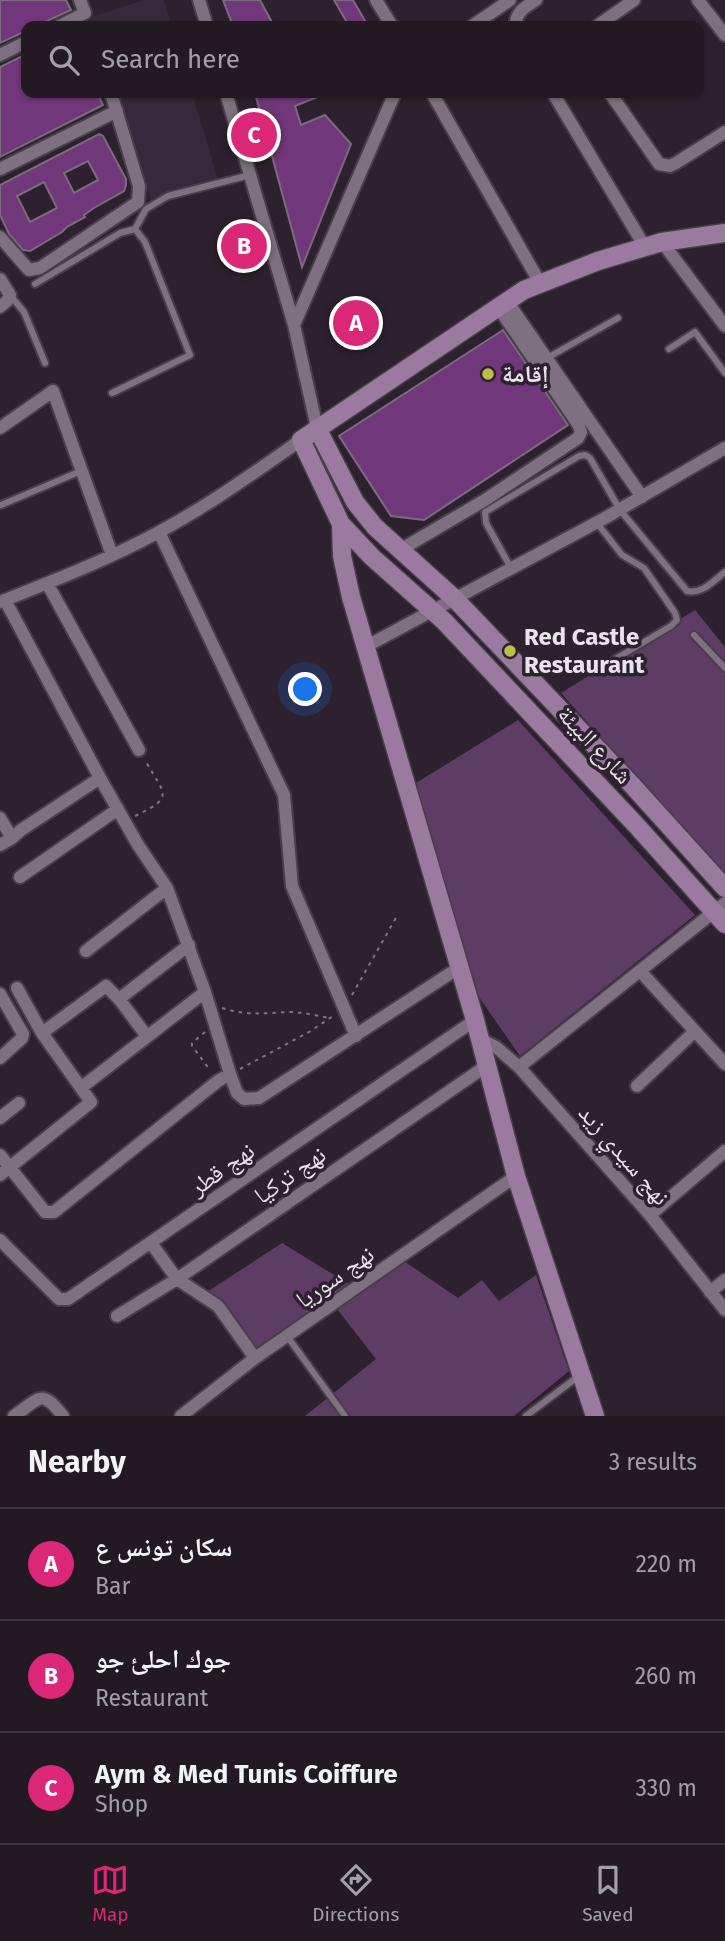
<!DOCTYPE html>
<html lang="en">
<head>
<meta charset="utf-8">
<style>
	:root { --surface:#221923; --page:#2a222b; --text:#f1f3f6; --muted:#a2a0a6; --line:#3f3841; --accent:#db2777 }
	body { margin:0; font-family:"Fira Sans","Noto Naskh Arabic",sans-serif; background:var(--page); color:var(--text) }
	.you { position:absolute; left:306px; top:690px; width:24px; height:24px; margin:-18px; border:5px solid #fff; border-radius:50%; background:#1a73e8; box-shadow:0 0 0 10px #1a73e833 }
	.badge { display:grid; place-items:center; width:46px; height:46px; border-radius:50%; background:var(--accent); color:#fff; font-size:23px; font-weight:700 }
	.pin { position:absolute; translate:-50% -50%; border:4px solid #fff; box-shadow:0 2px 7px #0006 }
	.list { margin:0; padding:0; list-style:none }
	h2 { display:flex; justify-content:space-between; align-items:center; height:91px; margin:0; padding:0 28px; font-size:30px }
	h2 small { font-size:23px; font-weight:400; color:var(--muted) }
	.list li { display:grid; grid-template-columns:46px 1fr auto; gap:21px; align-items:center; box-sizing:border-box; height:112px; padding:0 28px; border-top:2px solid var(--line) }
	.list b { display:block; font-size:26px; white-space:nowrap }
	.list p { margin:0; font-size:23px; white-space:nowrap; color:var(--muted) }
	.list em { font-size:23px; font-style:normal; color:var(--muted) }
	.icon { flex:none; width:38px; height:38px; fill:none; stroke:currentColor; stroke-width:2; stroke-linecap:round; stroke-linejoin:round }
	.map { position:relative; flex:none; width:725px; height:1416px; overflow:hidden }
	.search { position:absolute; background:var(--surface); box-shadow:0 2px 5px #0004; left:21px; right:21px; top:21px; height:77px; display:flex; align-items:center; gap:18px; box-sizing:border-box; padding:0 24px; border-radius:14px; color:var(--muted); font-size:26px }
	.sheet { height:427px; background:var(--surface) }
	nav { display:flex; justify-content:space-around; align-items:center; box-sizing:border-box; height:98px; border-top:2px solid var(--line); background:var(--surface); font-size:19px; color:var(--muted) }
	nav a { display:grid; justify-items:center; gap:4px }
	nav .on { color:var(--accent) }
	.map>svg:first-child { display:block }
</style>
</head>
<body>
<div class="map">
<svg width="725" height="1416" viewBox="0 0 725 1416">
	<rect width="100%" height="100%" fill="#2d212f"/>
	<!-- built -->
	<path fill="#38283b" d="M144 0H164L172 26H92L89 18Z
		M114 93H192L220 186 153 206Z"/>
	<!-- green -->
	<path fill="#5e3d64" d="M695 610 725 647V876L561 693Z
		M518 720 695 915 520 1056 476 993 416 783Z
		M282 1243 352 1286 395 1255 458 1298 482 1280 499 1301 536 1275 569 1371 514 1416H305L376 1359 337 1309 264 1360 225 1307 207 1292Z"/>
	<!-- building -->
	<path fill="#70377a" stroke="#7a6c7c" stroke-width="2" fill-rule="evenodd" d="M0 0H66L71 10 36 26H26V31L0 43Z
		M223 0H260L274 26H233Z
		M334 0H353L368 26H349Z
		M26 54V93H97L103 105 0 157V67Z
		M255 93H327L295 106 301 125 325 115 351 144 302 267Z
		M99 134 103 136 126 179V185L124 191 94 208 84 215 85 217 67 227 62 232 30 251 23 250 9 234 0 215V185ZM88 161 98 180 74 193 64 173ZM44 182 57 208 30 222 17 196Z
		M503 330 568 425 424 520 391 516 339 436Z"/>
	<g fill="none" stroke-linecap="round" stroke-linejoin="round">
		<defs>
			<path id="lane" d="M135 229 146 209 168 196 250 175
				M35 284 120 233 135 229 145 242 190 355 112 393
				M10 295 24 312 45 363
				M669 349 695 332 725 373
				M547 358 618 318
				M1 505 81 471
				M511 568 486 523 485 512 579 456 585 455 590 458 620 510 687 591C703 594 713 581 725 572
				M694 635 725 668
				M592 664 600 668 671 626 677 620 675 613 644 568 622 555 597 523
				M287 1336 345 1416
				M526 1416 580 1375"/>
			<path id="street" d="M199 0 207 26
				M376 0 392 26
				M698 0 725 35
				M59 26 85 13 80 0
				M472 26 510 0
				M516 26C515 12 525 7 536 0
				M597 26 634 0
				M0 55 26 42
				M226 93 294 325 317 428
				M432 93 540 283
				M553 93 645 247
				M610 93 659 164 670 166 676 163 725 132
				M0 169 117 111
				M0 237 29 270 40 268 138 202 139 186 111 93
				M662 242 725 326
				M0 279 10 295 7 301 0 307
				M507 301 642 497
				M294 325 395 93
				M0 428 53 391 112 555
				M159 532 284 795 292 886 356 1036
				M400 550 485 500 578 438 581 432 578 424 498 307
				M47 583 139 750
				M5 600 100 778 138 845 167 888 205 992 230 1074 237 1093 244 1099 259 1098 460 967
				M0 602C53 581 107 560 157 533 208 506 255 472 301 440
				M365 647 605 518 725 448
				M0 818 12 838 21 830 100 778
				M0 845 12 838
				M20 877 118 809
				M86 951 167 888
				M640 971 725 1064
				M17 988 42 1033
				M0 994 23 1034 22 1038 0 1058
				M119 999 189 945
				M480 1039 496 1047 519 1067 650 1215 725 1310
				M519 1067 725 903
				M637 1086 694 1032
				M82 1087 205 992
				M0 1118 19 1103
				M0 1155 45 1212H54L218 1081 230 1074
				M0 1175 91 1102 42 1033 106 986 119 999 146 1035
				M650 1215 725 1151
				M0 1240 59 1299H68L475 1020
				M151 1243 177 1279 218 1306 255 1358
				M710 1292 725 1280
				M117 1316 177 1279 486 1066
				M14 1416C40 1398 41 1388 63 1416
				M181 1416 255 1358 516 1176"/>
			<path id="secondary" d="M725 233 662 242 598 261 524 290 301 440 341 524 372 557 444 621 636 825 725 924
				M317 428 355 502 375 527 455 599 632 785 725 888
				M341 524 342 556 351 597 475 1020 516 1176 595 1416"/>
		</defs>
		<!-- lane casing -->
		<use href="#lane" stroke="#483e4a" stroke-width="10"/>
		<!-- street casing -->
		<use href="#street" stroke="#483e4a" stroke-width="16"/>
		<!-- secondary casing -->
		<use href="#secondary" stroke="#483e4a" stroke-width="21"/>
		<!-- path -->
		<path stroke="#7f7581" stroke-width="2" stroke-dasharray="3.5 5" stroke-linecap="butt" d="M135 816C174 797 166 796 146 762
			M352 995 397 916
			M222 1008C248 1016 263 1013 290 1012 303 1012 317 1016 330 1018
			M205 1032 192 1043V1046L210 1070
			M240 1069 309 1032 333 1016"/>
		<!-- lane -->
		<use href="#lane" stroke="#7e7080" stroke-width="6"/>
		<!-- street -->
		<use href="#street" stroke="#7e7080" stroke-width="12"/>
		<!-- secondary -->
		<use href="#secondary" stroke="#9a7b9f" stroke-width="18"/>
	</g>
	<!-- markers -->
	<g fill="#bac045" stroke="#2d212f" stroke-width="2.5">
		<circle cx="488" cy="374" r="7"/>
		<circle cx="510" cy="651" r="7"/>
	</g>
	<g text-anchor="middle" stroke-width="7" stroke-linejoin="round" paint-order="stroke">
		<!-- poi labels -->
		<g font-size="24" font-weight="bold" fill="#ebe3ec" stroke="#2d212f" text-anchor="start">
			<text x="502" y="382">إقامة</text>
			<text x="524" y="645">Red Castle<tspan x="524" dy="28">Restaurant</tspan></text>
		</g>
		<!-- street labels -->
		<g font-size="24" fill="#ebe3ec" stroke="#2d212f">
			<text transform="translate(595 745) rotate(47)" y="8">شارع البيئة</text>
			<text transform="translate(624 1155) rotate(49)" y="8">نهج سيدي زيد</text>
			<text transform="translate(222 1169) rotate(-35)" y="8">نهج قطر</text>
			<text transform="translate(290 1175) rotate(-35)" y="8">نهج تركيا</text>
			<text transform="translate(335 1277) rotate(-35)" y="8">نهج سوريا</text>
		</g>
	</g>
</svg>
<div class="you"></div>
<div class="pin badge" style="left:356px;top:323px">A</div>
<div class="pin badge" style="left:244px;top:246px">B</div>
<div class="pin badge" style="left:254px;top:135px">C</div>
<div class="search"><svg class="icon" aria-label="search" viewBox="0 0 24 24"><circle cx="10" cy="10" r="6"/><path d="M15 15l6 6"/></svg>Search here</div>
</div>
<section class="sheet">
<h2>Nearby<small>3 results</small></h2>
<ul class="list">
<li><span class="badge">A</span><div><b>سكان تونس ع</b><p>Bar</p></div><em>220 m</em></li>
<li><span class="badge">B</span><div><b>جوك احلئ جو</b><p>Restaurant</p></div><em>260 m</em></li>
<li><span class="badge">C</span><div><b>Aym &amp; Med Tunis Coiffure</b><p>Shop</p></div><em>330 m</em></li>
</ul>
</section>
<nav>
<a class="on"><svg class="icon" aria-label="map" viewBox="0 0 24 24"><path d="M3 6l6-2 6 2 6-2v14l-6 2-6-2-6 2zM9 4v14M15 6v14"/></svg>Map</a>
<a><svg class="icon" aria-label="directions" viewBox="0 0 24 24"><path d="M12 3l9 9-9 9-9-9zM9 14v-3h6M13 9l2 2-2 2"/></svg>Directions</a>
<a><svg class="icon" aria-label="saved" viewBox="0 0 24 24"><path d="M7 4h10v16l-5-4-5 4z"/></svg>Saved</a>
</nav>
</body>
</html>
